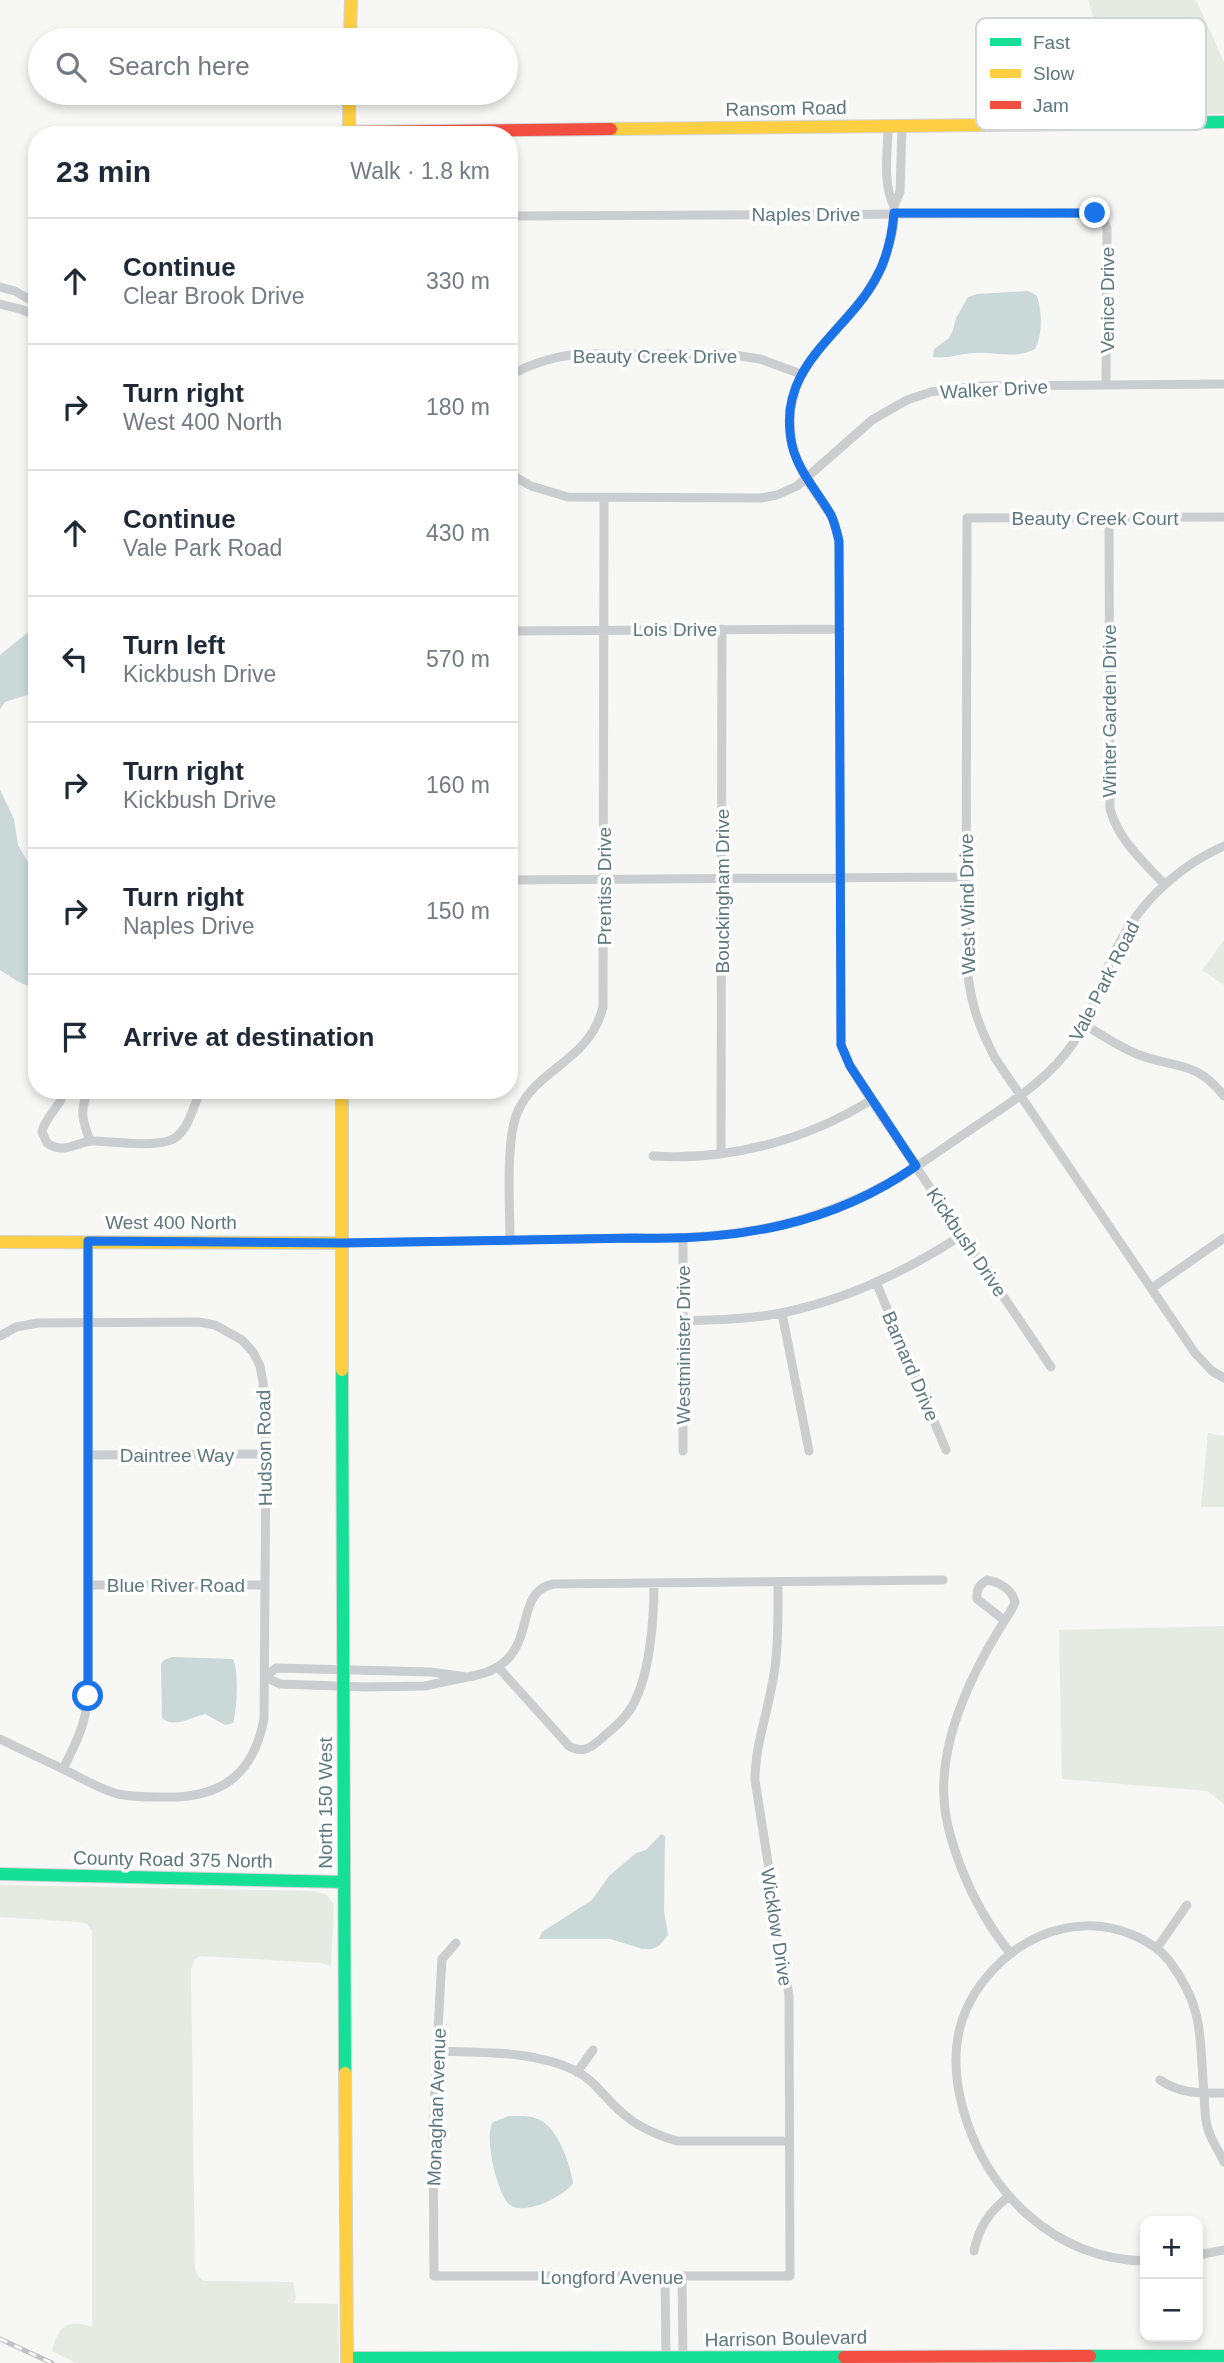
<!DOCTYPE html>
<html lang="en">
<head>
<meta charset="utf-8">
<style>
	:root { --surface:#fff; --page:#f2f2f3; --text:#1f2937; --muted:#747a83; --line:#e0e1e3 }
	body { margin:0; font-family:Helvetica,sans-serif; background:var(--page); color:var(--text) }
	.controls { position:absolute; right:21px; bottom:21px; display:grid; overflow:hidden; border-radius:14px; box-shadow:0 4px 10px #0003 }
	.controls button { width:63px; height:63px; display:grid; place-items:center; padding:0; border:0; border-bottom:2px solid var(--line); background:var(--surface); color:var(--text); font:35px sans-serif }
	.stop { position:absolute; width:21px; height:21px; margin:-16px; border:5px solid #1a73e8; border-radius:50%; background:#fff }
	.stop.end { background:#1a73e8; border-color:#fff; box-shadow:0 2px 7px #0008 }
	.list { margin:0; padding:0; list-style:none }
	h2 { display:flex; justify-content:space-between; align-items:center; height:91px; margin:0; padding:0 28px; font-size:30px }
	h2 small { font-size:23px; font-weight:400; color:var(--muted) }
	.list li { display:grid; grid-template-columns:46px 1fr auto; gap:21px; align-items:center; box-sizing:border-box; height:126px; padding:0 28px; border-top:2px solid var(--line) }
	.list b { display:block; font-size:26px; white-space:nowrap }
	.list p { margin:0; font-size:23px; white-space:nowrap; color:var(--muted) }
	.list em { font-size:23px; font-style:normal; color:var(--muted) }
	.icon { flex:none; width:38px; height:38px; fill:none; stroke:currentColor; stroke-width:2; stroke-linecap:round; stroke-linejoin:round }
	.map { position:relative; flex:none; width:1224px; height:2363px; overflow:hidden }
	.search { position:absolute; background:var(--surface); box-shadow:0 4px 10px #0003; left:28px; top:28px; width:490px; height:77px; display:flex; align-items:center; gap:18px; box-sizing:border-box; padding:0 24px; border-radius:38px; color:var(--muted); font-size:26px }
	.panel { position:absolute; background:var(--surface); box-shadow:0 4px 10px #0003; left:28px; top:126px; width:490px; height:973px; border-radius:28px }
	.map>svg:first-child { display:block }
</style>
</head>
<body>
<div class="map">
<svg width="1224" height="2363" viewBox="0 0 1224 2363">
	<rect width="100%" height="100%" fill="#f7f7f6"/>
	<!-- green -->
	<path fill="#e7e9e3" d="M1088 0H1196L1224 62V114L1124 115Z
		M1224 940V985L1202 970Z
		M1208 1433 1224 1436V1507H1201Z
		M1224 1626V1804L1207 1791 1062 1779 1059 1630Z
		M0 1885 314 1891 327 1895 334 1904 331 1966 321 1963 200 1956 194 1960 191 1970 195 2270 198 2276 204 2281 293 2282 296 2297 294 2303 338 2304 339 2363H76L52 2351C58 2326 67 2319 92 2327V1931L87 1924 78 1922 0 1917Z"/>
	<!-- water -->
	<path fill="#cad8d8" d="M1028 291 1037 296C1042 312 1043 334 1035 349 1014 360 995 351 973 353 959 354 947 359 933 357L934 349 949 338 953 330 956 318 968 297 977 294Z
		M37 625V692L5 702 0 709V655Z
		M0 790 14 819 18 845 26 859 37 872V990L17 981 0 970Z
		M172 1657 233 1659C239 1670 237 1711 233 1723L225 1725 205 1714C192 1717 173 1729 162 1718L161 1664 164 1660Z
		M661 1834 665 1836 664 1911 668 1935 660 1945 652 1949H643L610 1939H539L542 1932 592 1900 609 1876 636 1853 646 1850Z
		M509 2116C518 2116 529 2115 538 2119 558 2127 570 2164 573 2183 565 2196 525 2216 510 2205 498 2196 483 2137 493 2122Z"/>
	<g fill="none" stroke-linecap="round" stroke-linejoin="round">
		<defs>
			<path id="fast" d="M988 125 1224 122
				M342 1370 345 2073
				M0 1874 344 1882
				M1090 2356H1224
				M347 2358 844 2357"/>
			<path id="slow" d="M350 40 351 0
				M349 93V135
				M611 129 988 125
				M342 1090V1370
				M0 1242 342 1243
				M345 2073 347 2363"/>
			<path id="jam" d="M349 132 611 129
				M844 2357 1090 2356"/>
		</defs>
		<!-- fast casing -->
		<use href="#fast" stroke="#d2d4d4" stroke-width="14"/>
		<!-- slow casing -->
		<use href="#slow" stroke="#d2d4d4" stroke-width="14"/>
		<!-- jam casing -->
		<use href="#jam" stroke="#d2d4d4" stroke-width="14"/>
		<!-- street -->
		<path stroke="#cbcdce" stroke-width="9" d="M888 126C888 151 882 183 894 206
			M902 126 900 192 894 206 893 230 883 265 864 297 811 359 797 384 790 410 791 439 794 452 806 479 832 517 839 541 841 1045 850 1066 871 1100 1051 1367
			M509 216 1095 213 1102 217 1107 228 1106 385
			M0 287 15 291 37 304
			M0 304 20 309 37 316
			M509 376C532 363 554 356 580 354H727L760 359 801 374
			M509 473 531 486 568 497 761 498 777 495 797 486 872 420 907 400 931 392 978 386 1224 384
			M1224 517 967 518 966 959C970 1000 976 1021 995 1058L1195 1353 1212 1371 1224 1378
			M1109 518 1110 809C1119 841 1143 861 1164 884
			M509 631 840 629
			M509 880 966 877
			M1085 1025C1102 1035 1119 1047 1137 1054 1174 1069 1195 1059 1224 1096
			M65 1090C61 1107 45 1116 42 1132L47 1143C66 1156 78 1140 94 1141 113 1142 160 1148 175 1138 190 1127 193 1106 201 1090
			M90 1090C78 1108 83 1122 90 1141
			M721 1154 722 629
			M653 1156C729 1161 807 1140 871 1100
			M683 1239V1451
			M510 1241C510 1207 505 1139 518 1111 538 1067 589 1062 603 1007L604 498
			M342 1243 635 1238C728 1240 807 1228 890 1182 918 1167 943 1148 970 1130 1008 1104 1048 1081 1074 1042 1091 1017 1099 988 1111 960 1133 909 1174 868 1224 846
			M876 1282 946 1450
			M1152 1288 1224 1238
			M782 1313 809 1451
			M684 1321C719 1320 756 1319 791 1311 852 1297 910 1269 962 1235
			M0 1336 16 1327 38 1323 199 1322 215 1325 242 1340 253 1352 260 1366 263 1382 266 1454 264 1719C253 1777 219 1799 161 1797 147 1797 132 1797 118 1794 102 1790 87 1781 73 1774 49 1762 24 1751 0 1739
			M89 1455 266 1454
			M88 1585H264
			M1004 1620 977 1599C976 1590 979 1585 987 1580 999 1582 1012 1589 1015 1602L1012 1609C978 1661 940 1733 944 1798 945 1823 953 1847 962 1870 974 1900 990 1928 1010 1953
			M498 1667 569 1746C582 1754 591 1748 602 1738 611 1730 622 1722 629 1711 650 1682 654 1618 654 1583
			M276 1668 431 1672 467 1677 425 1686 365 1687 280 1684 265 1677Z
			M467 1677C547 1665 507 1594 553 1584L943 1580
			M63 1769C75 1745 86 1724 88 1696V1241
			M456 1943 442 1959 440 1993 433 2125 434 2276H790L789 1996 755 1780C755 1749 765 1721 771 1690 779 1655 778 1618 778 1582
			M1157 1948 1187 1905
			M437 2051C482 2053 534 2050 576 2071 594 2080 605 2098 620 2111 636 2126 656 2135 677 2141H788
			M577 2072 593 2050
			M1160 2080C1180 2094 1200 2093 1224 2093
			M974 2251C979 2227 989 2212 1008 2197
			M1198 2255 1224 2250
			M1145 2261C1055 2259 986 2193 963 2109 947 2051 957 2002 1003 1960 1025 1940 1054 1927 1084 1926 1113 1924 1152 1938 1170 1962 1205 2009 1199 2037 1204 2092 1205 2104 1204 2118 1208 2129 1211 2140 1219 2151 1224 2162
			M665 2277 666 2358
			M682 2277 683 2358"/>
		<!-- fast -->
		<use href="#fast" stroke="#16e098" stroke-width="12"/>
		<!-- slow -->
		<use href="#slow" stroke="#ffcf43" stroke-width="12"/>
		<!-- jam -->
		<use href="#jam" stroke="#f24e42" stroke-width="12"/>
		<defs>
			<path id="rail" d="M0 2339 52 2363"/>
		</defs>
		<!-- rail casing -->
		<use href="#rail" stroke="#c0c2c3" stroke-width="5"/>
		<!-- rail -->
		<use href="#rail" stroke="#fff" stroke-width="2.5" stroke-dasharray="8" stroke-linecap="butt"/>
	</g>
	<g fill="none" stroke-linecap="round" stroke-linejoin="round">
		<!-- route -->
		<path stroke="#1a73e8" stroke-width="9" d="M88 1696V1241L342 1243 635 1238C736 1241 832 1225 916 1166L850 1066 841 1045 839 541C837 533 835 523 831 515 817 490 796 470 791 440 778 365 844 335 875 280 887 259 892 236 894 213H1095"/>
	</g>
	<g text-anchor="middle" stroke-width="7" stroke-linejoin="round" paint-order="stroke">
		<!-- street labels -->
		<g font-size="19" fill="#5c777d" stroke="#fff">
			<text transform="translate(786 108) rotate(-1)" y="7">Ransom Road</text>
			<text x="806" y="221">Naples Drive</text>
			<text transform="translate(1107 300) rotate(-90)" y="7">Venice Drive</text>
			<text x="655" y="363">Beauty Creek Drive</text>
			<text transform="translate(994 389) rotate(-3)" y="7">Walker Drive</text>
			<text x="1095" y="525">Beauty Creek Court</text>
			<text x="675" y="636">Lois Drive</text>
			<text transform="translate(1109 711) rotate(-90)" y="7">Winter Garden Drive</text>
			<text transform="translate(604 886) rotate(-90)" y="7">Prentiss Drive</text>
			<text transform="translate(722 891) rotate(-90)" y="7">Bouckingham Drive</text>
			<text transform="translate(967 904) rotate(-91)" y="7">West Wind Drive</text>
			<text transform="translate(1104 981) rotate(-63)" y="7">Vale Park Road</text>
			<text x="171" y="1229">West 400 North</text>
			<text transform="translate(967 1242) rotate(56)" y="7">Kickbush Drive</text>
			<text transform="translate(683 1345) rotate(-90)" y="7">Westminister Drive</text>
			<text transform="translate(911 1366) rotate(67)" y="7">Barnard Drive</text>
			<text transform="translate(264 1448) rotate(-91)" y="7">Hudson Road</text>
			<text x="177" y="1462">Daintree Way</text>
			<text x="176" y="1592">Blue River Road</text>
			<text transform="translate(325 1803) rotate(-90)" y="7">North 150 West</text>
			<text transform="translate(173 1859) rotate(1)" y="7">County Road 375 North</text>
			<text transform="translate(777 1927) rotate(81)" y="7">Wicklow Drive</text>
			<text transform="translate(436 2107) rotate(-88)" y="7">Monaghan Avenue</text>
			<text x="612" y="2284">Longford Avenue</text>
			<text transform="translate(786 2338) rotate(-1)" y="7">Harrison Boulevard</text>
		</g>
	</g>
	<!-- legend -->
	<rect x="976" y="18" width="230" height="112" rx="10" fill="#fff" stroke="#ced6d8" stroke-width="2"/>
	<rect x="990" y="38" width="31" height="8" fill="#16e098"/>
	<rect x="990" y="69" width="31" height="9" fill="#ffcf43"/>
	<rect x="990" y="101" width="31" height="8" fill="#f24e42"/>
	<g font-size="19" fill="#5c777d">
		<text x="1033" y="49">Fast</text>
		<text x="1033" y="80">Slow</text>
		<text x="1033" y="112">Jam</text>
	</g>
</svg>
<div class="controls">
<button>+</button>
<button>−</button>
</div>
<div class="stop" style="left:88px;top:1696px"></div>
<div class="stop end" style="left:1095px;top:213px"></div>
<div class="search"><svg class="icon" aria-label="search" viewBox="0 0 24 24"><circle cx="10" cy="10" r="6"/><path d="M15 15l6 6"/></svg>Search here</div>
<section class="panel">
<h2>23 min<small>Walk · 1.8 km</small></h2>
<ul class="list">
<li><svg class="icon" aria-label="ahead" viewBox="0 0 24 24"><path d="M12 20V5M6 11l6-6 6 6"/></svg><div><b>Continue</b><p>Clear Brook Drive</p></div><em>330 m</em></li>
<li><svg class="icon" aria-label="right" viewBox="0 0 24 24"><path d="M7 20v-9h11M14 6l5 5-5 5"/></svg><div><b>Turn right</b><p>West 400 North</p></div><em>180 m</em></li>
<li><svg class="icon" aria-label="ahead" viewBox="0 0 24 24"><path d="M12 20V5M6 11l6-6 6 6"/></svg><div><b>Continue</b><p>Vale Park Road</p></div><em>430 m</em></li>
<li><svg class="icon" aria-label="left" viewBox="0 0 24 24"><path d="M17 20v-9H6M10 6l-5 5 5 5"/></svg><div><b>Turn left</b><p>Kickbush Drive</p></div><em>570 m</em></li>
<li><svg class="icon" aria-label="right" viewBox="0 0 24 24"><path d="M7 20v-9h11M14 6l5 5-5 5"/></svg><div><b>Turn right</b><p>Kickbush Drive</p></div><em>160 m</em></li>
<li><svg class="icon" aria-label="right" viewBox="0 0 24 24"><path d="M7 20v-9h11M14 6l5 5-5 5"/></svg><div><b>Turn right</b><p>Naples Drive</p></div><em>150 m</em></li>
<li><svg class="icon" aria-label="arrive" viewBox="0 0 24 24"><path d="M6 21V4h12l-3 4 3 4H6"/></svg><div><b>Arrive at destination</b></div></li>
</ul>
</section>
</div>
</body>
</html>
